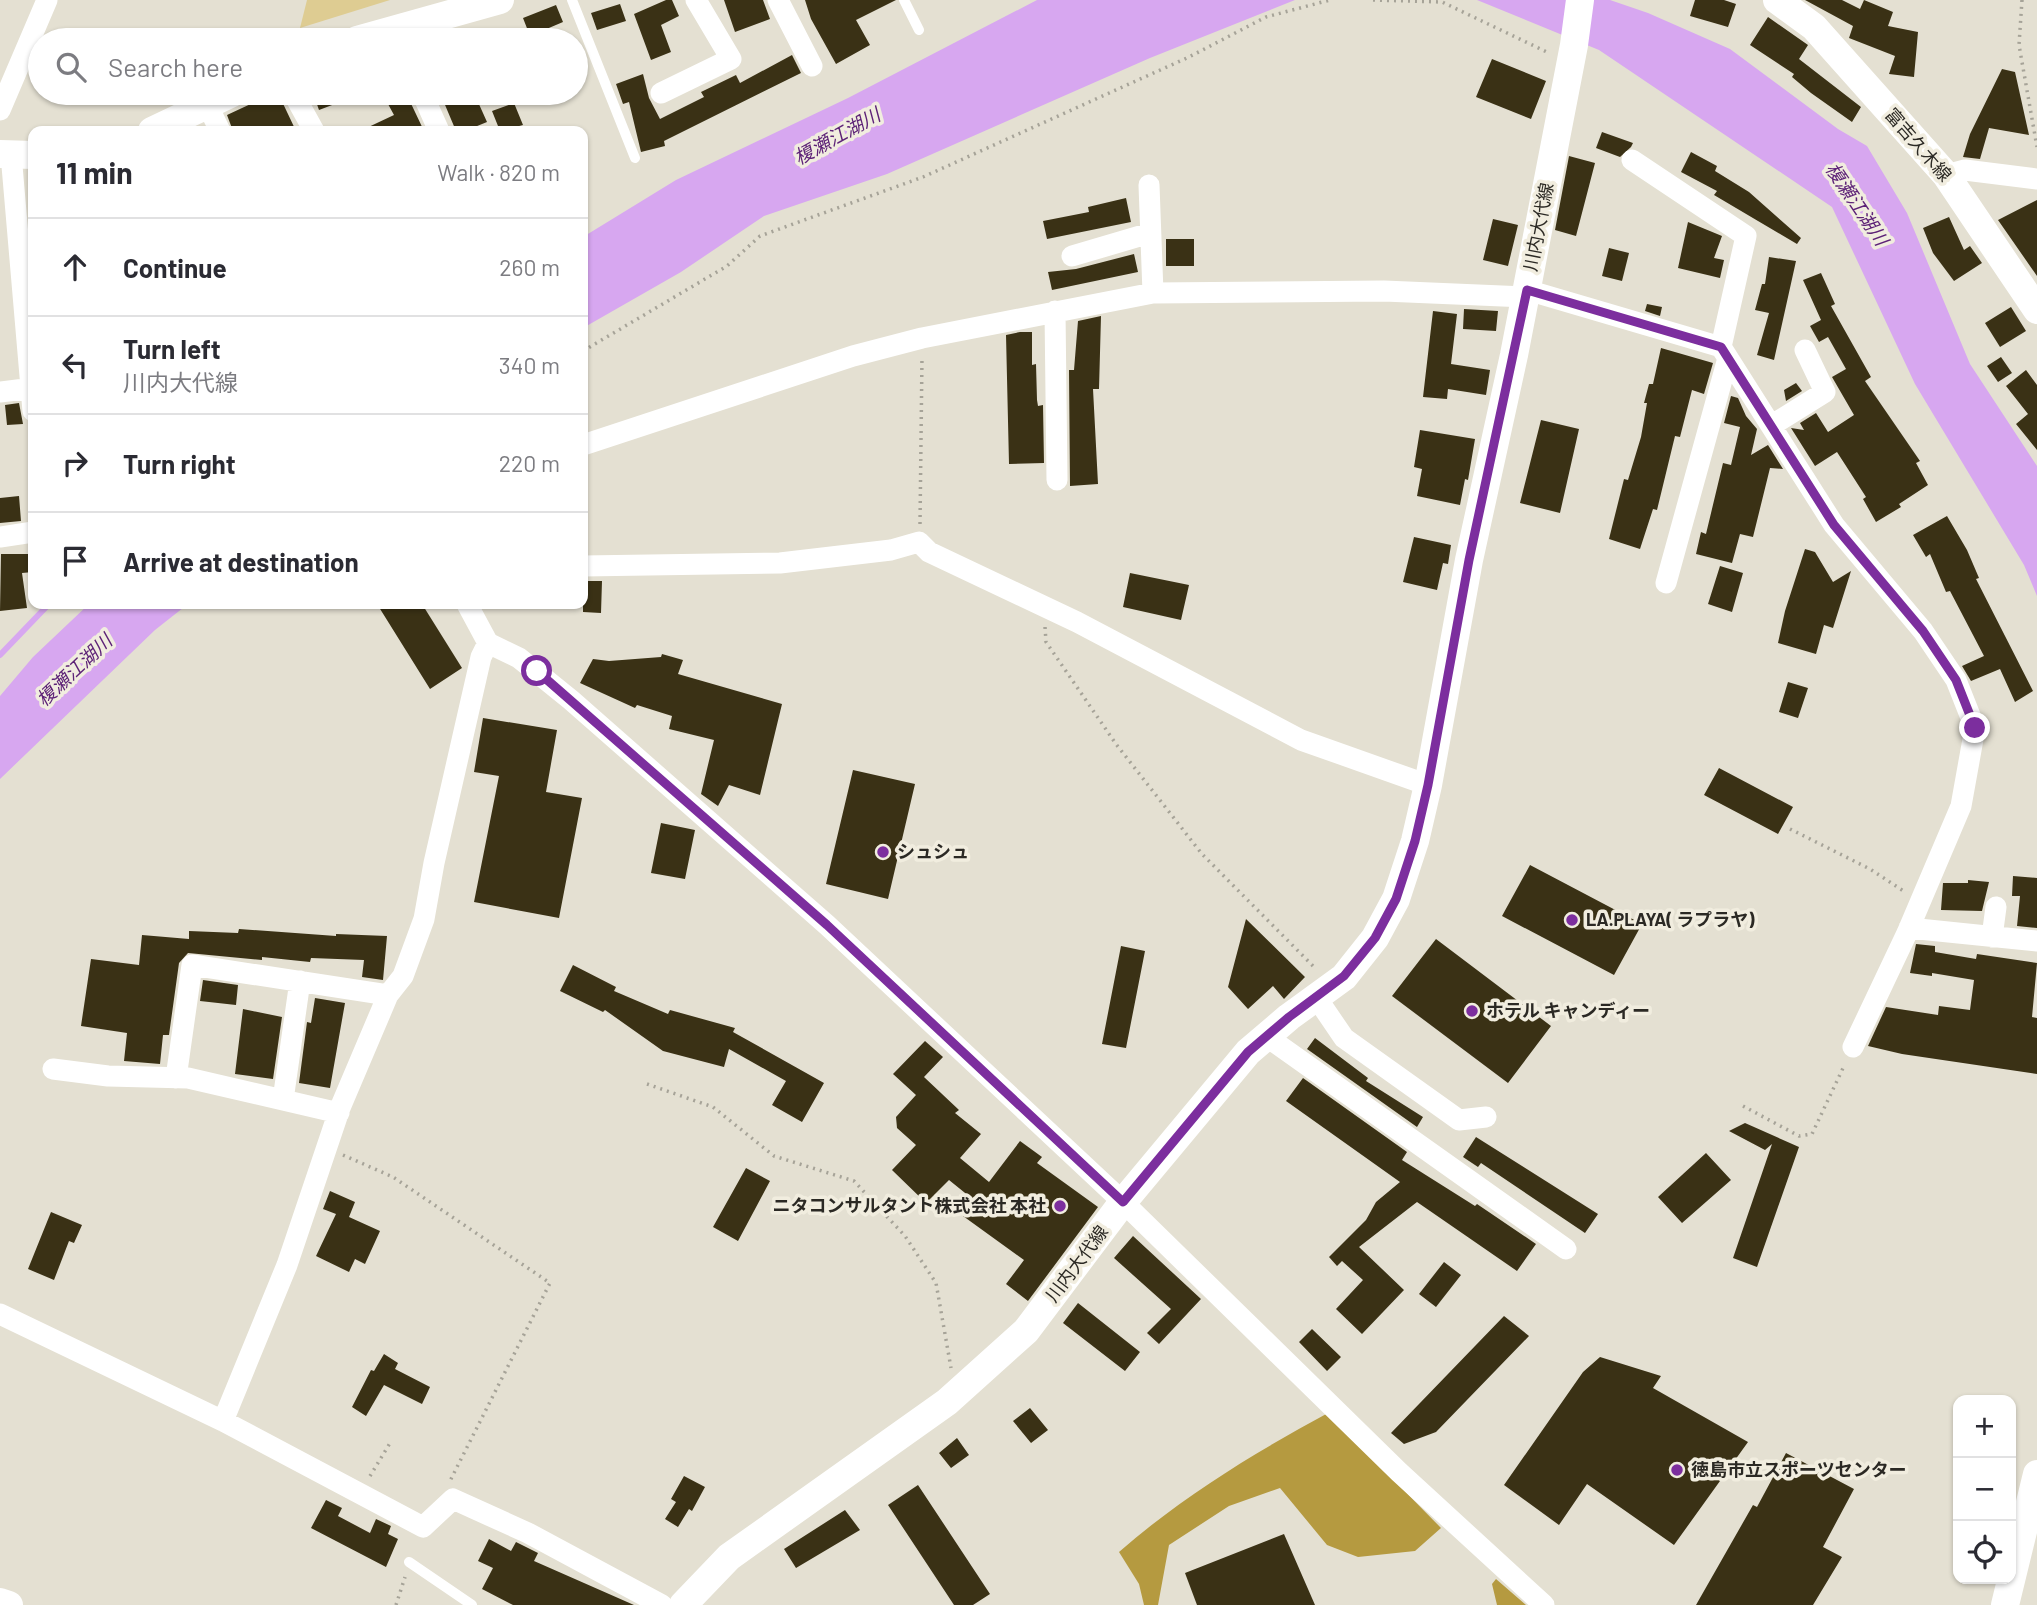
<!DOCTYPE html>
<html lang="en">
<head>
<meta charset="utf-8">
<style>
	:root { --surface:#fff; --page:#f2f2f3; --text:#2b2b33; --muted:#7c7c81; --line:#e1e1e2 }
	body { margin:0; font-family:Barlow,"Noto Sans JP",sans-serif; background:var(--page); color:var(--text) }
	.controls { position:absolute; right:21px; bottom:21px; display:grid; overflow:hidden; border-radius:14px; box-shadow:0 2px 5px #0004 }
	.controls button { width:63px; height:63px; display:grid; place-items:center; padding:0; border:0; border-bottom:2px solid var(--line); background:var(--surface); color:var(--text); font:35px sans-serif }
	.stop { position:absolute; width:21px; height:21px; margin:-16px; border:5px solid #7c2e9e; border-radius:50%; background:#fff }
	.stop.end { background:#7c2e9e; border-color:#fff; box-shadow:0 2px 7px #0008 }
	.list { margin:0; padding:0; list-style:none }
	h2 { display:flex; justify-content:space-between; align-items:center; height:91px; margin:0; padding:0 28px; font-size:30px }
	h2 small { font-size:23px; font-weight:400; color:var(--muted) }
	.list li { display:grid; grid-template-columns:46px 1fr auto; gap:21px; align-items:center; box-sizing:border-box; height:98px; padding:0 28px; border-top:2px solid var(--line) }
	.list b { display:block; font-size:26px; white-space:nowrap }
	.list p { margin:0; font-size:23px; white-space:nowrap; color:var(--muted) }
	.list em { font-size:23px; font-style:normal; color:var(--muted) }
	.icon { flex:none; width:38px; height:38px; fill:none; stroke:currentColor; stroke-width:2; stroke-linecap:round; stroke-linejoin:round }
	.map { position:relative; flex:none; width:2037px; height:1605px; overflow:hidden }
	.search { position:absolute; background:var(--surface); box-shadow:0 2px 5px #0004; left:28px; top:28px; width:560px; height:77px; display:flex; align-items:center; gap:18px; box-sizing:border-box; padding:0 24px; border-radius:38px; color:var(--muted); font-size:26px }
	.panel { position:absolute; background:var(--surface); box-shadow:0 2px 5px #0004; left:28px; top:126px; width:560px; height:483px; border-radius:14px }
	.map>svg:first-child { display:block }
</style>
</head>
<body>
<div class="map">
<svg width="2037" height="1605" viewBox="0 0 2037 1605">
	<rect width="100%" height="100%" fill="#e4e0d2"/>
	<!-- green -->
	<path fill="#decc92" d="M307 0H390L300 28Z"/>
	<!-- forest -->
	<path fill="#b59a40" d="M1328 1413 1441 1528 1415 1551 1358 1557 1327 1545 1280 1488 1229 1506 1169 1545 1158 1605H1144L1139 1584 1119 1552C1183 1496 1254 1453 1328 1413Z
		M1496 1579 1526 1605H1497L1492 1584Z"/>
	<!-- water -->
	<path fill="#d7a7f0" d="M1037 0H1295L1150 58 887 174 764 216 681 272 583 328V237L676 180 848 98Z
		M1477 0H1610L1648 13 1730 49 1838 129 1867 146 1907 213 1970 364 2037 466V596L2024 565 1915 384 1832 207 1599 50Z
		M89 604H188L155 630 0 779V696L33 657Z"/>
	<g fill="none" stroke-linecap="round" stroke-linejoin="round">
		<!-- stream -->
		<path stroke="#d7a7f0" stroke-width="6" d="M0 655 49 604"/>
	</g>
	<!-- building -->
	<path fill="#3a3115" d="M666 0H672L679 16 661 25 671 52 651 60 634 14Z
		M724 0H763L770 19 735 32Z
		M805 0H896L856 20 870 45 836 64 811 19Z
		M1695 0H1724L1736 4 1728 27 1690 16Z
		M1805 0H1842L1860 9 1864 0 1893 12 1888 26 1918 32 1914 77 1889 74 1895 56 1849 38 1853 26Z
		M620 4 626 21 597 30 591 13Z
		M556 5 563 22 530 36 523 18Z
		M1768 17 1808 45 1799 59 1861 107 1852 122 1811 93 1792 77 1794 74 1750 45Z
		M792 55 801 73 664 141 665 146 641 152 629 102 623 104 616 84 643 74 649 98 660 119 704 97 701 92 736 75 740 83Z
		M1492 59 1546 81 1531 119 1476 97Z
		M2002 69 2015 72 2029 135 1989 128 1980 159 1963 157 1970 134Z
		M274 93H278L296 131H233L227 115Z
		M313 93H361V94L319 110Z
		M382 93H406L424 131H360L394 115Z
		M440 93H474L487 122 465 131H456Z
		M514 103 523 125 500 131 492 111Z
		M1602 132 1633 143 1631 147 1620 157 1596 148Z
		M1691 152 1717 166 1715 171 1749 192 1801 238 1797 244 1714 195 1717 191 1681 172Z
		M1569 156 1595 163 1576 236 1555 230Z
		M1126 198 1131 222 1047 239 1043 221 1089 212 1088 207Z
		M2037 200V276L1998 220Z
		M1949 217 1964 250 1970 246 1982 263 1954 281 1933 253 1923 228Z
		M1493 219 1518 225 1508 266 1483 260Z
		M1688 222 1722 236 1714 258 1724 260 1720 278 1678 268Z
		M1166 239H1194V266H1166Z
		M1609 248 1629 253 1622 281 1602 276Z
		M1134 254 1138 272 1052 290 1048 272 1076 269Z
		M1769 257 1796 261 1774 360 1757 355 1769 313 1755 310 1762 284H1765Z
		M1821 273 1835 304 1831 306 1871 377 1865 381 1920 461 1916 463 1928 485 1899 504 1901 507 1876 522 1863 499 1866 497 1837 452 1815 466 1791 428 1804 430 1800 423 1816 413 1828 432 1854 415 1832 377 1846 369 1828 337 1819 342 1810 326 1821 320 1803 280Z
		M1647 304 1662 307 1660 316 1645 311Z
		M2011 307 2026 331 2000 347 1985 323Z
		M1464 309 1498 311 1496 331 1463 329Z
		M1433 311 1457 314 1451 364 1490 370 1486 395 1448 389 1447 399 1423 397Z
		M1101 316 1099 389H1093L1098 484 1070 486 1069 370H1074L1078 321Z
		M1020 332H1032V365L1036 364 1037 400 1038 406 1043 405 1044 463 1009 464 1006 335Z
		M1661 348 1713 363 1704 394 1692 390 1680 437 1675 436 1657 510 1653 509 1640 549 1609 539 1624 479 1628 480 1641 437 1647 403H1644L1649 384H1653Z
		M2001 357 2012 373 1998 382 1987 366Z
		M2026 370 2037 385V450L2016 424 2028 414 2006 386Z
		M1796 383 1802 391 1786 401 1784 390Z
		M1731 396 1738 398 1746 416 1757 429 1751 455 1768 445 1783 469 1770 468 1753 537 1740 534 1732 563 1696 554 1701 532 1706 534 1723 463 1731 465 1740 427 1724 423Z
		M19 403 23 424 7 425 5 405Z
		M1541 420 1579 429 1560 513 1520 503Z
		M1420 430 1475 439 1468 480 1465 479 1460 505 1417 496 1422 469 1414 467Z
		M19 496 21 521 0 523V498Z
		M1947 516 1967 550 1979 578 1976 579 2033 691 2015 702 2000 669 1971 681 1962 666 1984 656 1950 591 1946 592 1930 554 1926 557 1913 535Z
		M1414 537 1451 545 1448 564 1443 563 1437 590 1403 582Z
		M1805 549 1815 552 1833 582 1851 571 1833 628 1824 625 1816 654 1778 643 1785 611Z
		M1 554H33V572L22 573 27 608 0 611Z
		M1720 566 1743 573 1732 612 1708 604Z
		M1130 573 1189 585 1181 620 1123 607Z
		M583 581H602L601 613 583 612Z
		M377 604H422L462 668 430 689Z
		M662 654 683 660 678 674 782 704 760 795 729 785 718 806 701 794 714 740 669 729 672 716 637 705 635 708 580 683 593 659 609 661 661 657Z
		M1788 682 1808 688 1798 718 1779 712Z
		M483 718 557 730 546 792 582 798 559 918 474 902 499 776 474 772Z
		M1719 768 1793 807 1778 834 1704 795Z
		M853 770 915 784 888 899 826 884Z
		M661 823 695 830 685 879 651 873Z
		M1530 865 1642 924 1614 975 1502 916Z
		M2013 876 2037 878V928L2017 926 2020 896H2012Z
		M1968 880 1989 882 1982 911 1941 910 1943 883H1968Z
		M1246 919 1305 977 1284 999 1273 986 1248 1009 1228 987Z
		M239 929 336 936V934L387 936 383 980 362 977 364 960 311 958 310 962 262 957V960L188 953 179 963 169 1035H163L160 1064 124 1061 127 1033 81 1026 91 959 139 965 142 935 189 939V931L238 933Z
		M1436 939 1551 1026 1508 1083 1392 996Z
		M1916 944 1935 946V952L1976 959 1977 954 2037 963 2032 1017 2037 1018V1074L1902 1054 1868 1046 1886 1007 1938 1015 1939 1006 1970 1010 1974 980 1932 973V976L1910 973Z
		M1121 946 1145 951 1126 1048 1102 1044Z
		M573 965 616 987 614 991 668 1014 670 1010 735 1028 733 1032 824 1083 802 1122 772 1105 786 1081 729 1049 724 1067 663 1051 605 1010 603 1012 560 991Z
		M203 980 238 985 236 1005 200 1001Z
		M315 998 345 1003 330 1088 299 1083 307 1022 311 1023Z
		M243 1009 282 1017 273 1079 235 1074Z
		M1315 1038 1368 1078 1366 1081 1423 1117 1417 1127 1307 1049Z
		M925 1041 943 1057 924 1077 959 1110 955 1113 981 1134 960 1158 989 1182 1020 1141 1042 1157 1037 1163 1098 1207 1028 1301 1006 1284 1024 1260 963 1216 975 1201 949 1180 926 1203 892 1170 916 1145 897 1128 896 1117 916 1095 893 1074Z
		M1303 1078 1407 1152 1402 1160 1475 1206 1477 1204 1536 1244 1517 1271 1417 1202 1359 1247 1404 1290 1362 1334 1336 1309 1363 1280 1342 1261 1337 1266 1329 1257 1366 1220 1376 1202 1400 1182 1286 1101Z
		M1745 1123 1799 1147 1757 1267 1733 1258 1772 1144 1765 1150 1729 1131Z
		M1476 1137 1598 1214 1585 1233 1481 1163 1478 1167 1463 1157Z
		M1706 1153 1731 1180 1682 1223 1658 1197Z
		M746 1168 770 1181 738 1241 713 1227Z
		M330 1191 355 1202 349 1217 380 1231 365 1264 355 1259 349 1272 316 1256 336 1214 323 1209Z
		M51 1212 82 1225 74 1243 69 1241 54 1280 28 1269Z
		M1133 1236 1201 1299 1159 1344 1147 1333 1171 1309 1114 1258Z
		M1444 1262 1461 1275 1436 1307 1419 1294Z
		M1078 1303 1140 1352 1125 1371 1063 1323Z
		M1504 1316 1529 1336 1436 1432 1404 1444 1391 1433Z
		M1312 1329 1341 1357 1327 1371 1299 1342Z
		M384 1354 398 1363 395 1369 430 1387 422 1404 384 1385 366 1416 352 1407 371 1370 374 1371Z
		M1600 1357 1661 1376 1653 1388 1748 1442 1674 1545 1587 1484 1559 1525 1504 1485 1583 1372Z
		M1030 1408 1048 1430 1031 1443 1013 1421Z
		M957 1438 969 1455 951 1468 939 1453Z
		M1786 1453 1854 1489 1823 1547 1842 1557 1813 1605H1696L1753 1505 1757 1507Z
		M684 1476 705 1487 692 1511 689 1509 678 1527 665 1519 676 1502 671 1499Z
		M918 1485 990 1594 973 1605H954L888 1505Z
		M326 1500 342 1508 338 1516 370 1533 376 1519 391 1526 388 1534 398 1539 386 1567 311 1528Z
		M845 1510 860 1530 796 1568 784 1549Z
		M1284 1534 1315 1605H1197L1185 1573Z
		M489 1539 511 1551 516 1542 538 1553 534 1561 634 1605H513L482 1589 493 1568 478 1561Z"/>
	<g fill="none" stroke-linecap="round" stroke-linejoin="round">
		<!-- path -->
		<path stroke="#a6a398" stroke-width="3.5" stroke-dasharray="2 5" stroke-linecap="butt" d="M1373 0 1442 2 1549 53
			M2022 0 2019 45 2037 147
			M583 351 727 266 760 236 923 177 1189 57 1266 17 1330 0
			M920 524 922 357
			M1045 627 1046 642 1116 744 1202 854 1316 969
			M1790 829 1870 869 1905 892
			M647 1084 713 1107 774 1156 854 1181 905 1236 936 1283 951 1368
			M1743 1106 1799 1136 1812 1134 1844 1066
			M343 1155 393 1177 550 1283 450 1481
			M370 1476 390 1443
			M396 1605 405 1577"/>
		<!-- lane -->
		<path stroke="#fff" stroke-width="10" d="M572 0 635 158
			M904 0 919 30
			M409 1562 472 1605"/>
		<!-- street -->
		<path stroke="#fff" stroke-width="21" d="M778 0 812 66
			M293 93 314 131
			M422 93 439 131
			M661 93 731 59 696 0
			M207 104 220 131
			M0 110 47 0
			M11 154 33 411
			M1632 160 1746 236 1721 347
			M1946 175 1965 170 2037 179
			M1149 185 1153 293
			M1072 256 1150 233
			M1527 290 1721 347 1834 525 1923 631 1956 680 1975 728 1961 806 1907 933 1853 1047
			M1055 311 1057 480
			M0 392 33 388
			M1772 425 1825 392 1805 350
			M583 445 853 356 922 338 1153 293 1384 291 1526 297
			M0 537 33 532
			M583 566 780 563 891 550 919 542 929 552 1077 622 1301 740 1428 785
			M1666 583 1728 358
			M467 604 488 643 519 658 571 700 827 925 1123 1202 1399 1472 1544 1605
			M1909 928 2037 941
			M1992 937 1996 907
			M1316 997 1344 1038 1459 1120 1486 1117
			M1266 1036 1566 1249
			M53 1069 108 1076 188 1078 339 1113
			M176 1078 192 965 388 995
			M283 1100 300 981
			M0 1314 223 1421 423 1527 453 1499 528 1533 662 1605
			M223 1421 287 1265 340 1108 388 995 403 976 424 919 434 863 481 657 488 643"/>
		<!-- secondary -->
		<path stroke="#fff" stroke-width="28" d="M1777 0 1814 27 1946 175 2037 310
			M357 40 500 0
			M152 131 232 93
			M0 154 33 155
			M0 1602 9 1605
			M683 1605 729 1557 947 1402 1026 1331 1123 1202 1248 1052 1289 1017 1344 977 1375 938 1396 899 1415 841 1428 785 1469 560 1514 355 1574 45 1580 0
			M2005 1605 2037 1474"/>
	</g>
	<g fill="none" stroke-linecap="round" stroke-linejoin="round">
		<!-- route -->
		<path stroke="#7c2e9e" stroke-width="9" d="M537 671 827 925 1123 1202 1248 1052 1289 1017 1344 976 1375 938 1396 899 1415 841 1428 785 1469 560 1527 290 1721 347 1834 525 1923 631 1956 680 1975 728"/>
	</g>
	<!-- markers -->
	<g fill="#7c2e9e" stroke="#f1eddf" stroke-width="2.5">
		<circle cx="883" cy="852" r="7"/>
		<circle cx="1572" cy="920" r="7"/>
		<circle cx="1472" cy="1011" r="7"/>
		<circle cx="1060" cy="1206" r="7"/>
		<circle cx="1677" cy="1470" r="7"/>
	</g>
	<g text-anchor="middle" stroke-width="7" stroke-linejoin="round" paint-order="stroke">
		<!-- street labels -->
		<g font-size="18" fill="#2b2924" stroke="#f1eddf">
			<text transform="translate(1918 145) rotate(49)" y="6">富吉久木線</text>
			<text transform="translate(1539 227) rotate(-79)" y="6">川内大代線</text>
			<text transform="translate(1077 1264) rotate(-53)" y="6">川内大代線</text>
		</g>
		<!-- poi labels -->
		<g font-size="18" font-weight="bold" fill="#2b2924" stroke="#f1eddf" text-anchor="start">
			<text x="897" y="858">シュシュ</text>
			<text x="1586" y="926">LA.PLAYA( ラプラヤ)</text>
			<text x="1486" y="1017">ホテル キャンディー</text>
			<text x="1046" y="1212" text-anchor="end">ニタコンサルタント株式会社 本社</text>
			<text x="1691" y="1476">徳島市立スポーツセンター</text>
		</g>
		<!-- water labels -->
		<g font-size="19" font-style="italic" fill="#5d2277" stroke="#f1eddf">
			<text transform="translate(837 136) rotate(-29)" y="7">榎瀬江湖川</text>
			<text transform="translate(1857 204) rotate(56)" y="7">榎瀬江湖川</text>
			<text transform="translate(74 670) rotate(-43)" y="7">榎瀬江湖川</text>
		</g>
	</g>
</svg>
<div class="controls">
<button>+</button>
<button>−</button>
<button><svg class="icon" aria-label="locate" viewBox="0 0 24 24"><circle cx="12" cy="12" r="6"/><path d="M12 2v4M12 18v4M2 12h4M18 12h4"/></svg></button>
</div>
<div class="stop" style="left:537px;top:671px"></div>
<div class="stop end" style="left:1975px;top:728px"></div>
<div class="search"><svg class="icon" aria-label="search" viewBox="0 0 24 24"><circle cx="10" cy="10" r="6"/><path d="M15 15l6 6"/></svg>Search here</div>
<section class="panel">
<h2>11 min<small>Walk · 820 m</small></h2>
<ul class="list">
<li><svg class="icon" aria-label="ahead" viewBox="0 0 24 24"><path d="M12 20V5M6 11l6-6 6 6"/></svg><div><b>Continue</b></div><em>260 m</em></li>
<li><svg class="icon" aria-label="left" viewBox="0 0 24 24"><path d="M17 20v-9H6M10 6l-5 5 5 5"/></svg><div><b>Turn left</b><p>川内大代線</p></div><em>340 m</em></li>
<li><svg class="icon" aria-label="right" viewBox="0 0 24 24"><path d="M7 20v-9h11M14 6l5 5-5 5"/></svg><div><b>Turn right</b></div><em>220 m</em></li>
<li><svg class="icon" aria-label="arrive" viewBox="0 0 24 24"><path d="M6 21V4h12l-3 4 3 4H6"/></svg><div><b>Arrive at destination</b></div></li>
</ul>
</section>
</div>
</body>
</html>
